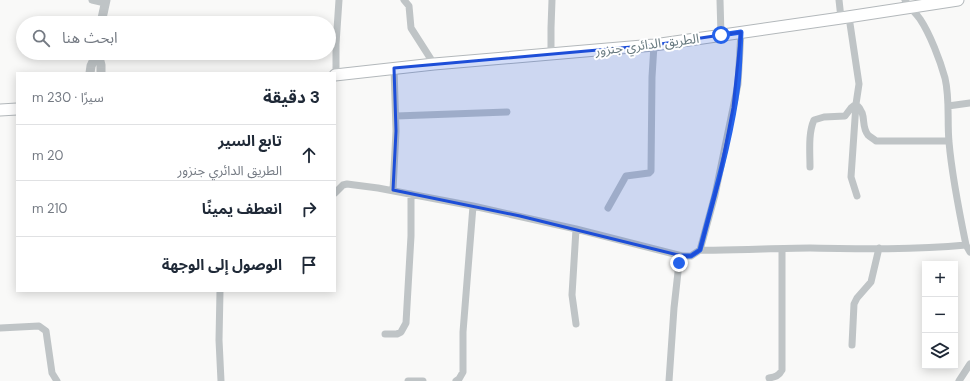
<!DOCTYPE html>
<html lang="ar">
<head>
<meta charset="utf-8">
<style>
	:root { --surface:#fff; --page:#f2f2f3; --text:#1f2937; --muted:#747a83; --line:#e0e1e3 }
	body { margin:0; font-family:"DM Sans","Noto Sans Arabic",sans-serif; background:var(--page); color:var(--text); direction:rtl }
	.controls { position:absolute; right:12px; bottom:12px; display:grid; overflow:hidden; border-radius:0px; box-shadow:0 2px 10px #0003 }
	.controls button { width:36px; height:36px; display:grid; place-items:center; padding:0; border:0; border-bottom:1px solid var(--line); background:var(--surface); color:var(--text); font:20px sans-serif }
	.stop { position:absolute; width:12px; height:12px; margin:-9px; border:3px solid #2563eb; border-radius:50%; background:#fff }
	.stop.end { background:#2563eb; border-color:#fff; box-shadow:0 1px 4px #0008 }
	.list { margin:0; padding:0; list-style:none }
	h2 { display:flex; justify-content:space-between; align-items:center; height:52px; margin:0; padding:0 16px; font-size:17px }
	h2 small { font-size:13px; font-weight:400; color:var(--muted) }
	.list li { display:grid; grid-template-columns:26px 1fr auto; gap:12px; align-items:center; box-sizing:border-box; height:56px; padding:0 16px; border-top:1px solid var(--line) }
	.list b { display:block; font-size:15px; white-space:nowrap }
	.list p { margin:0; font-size:13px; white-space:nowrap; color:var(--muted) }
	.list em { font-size:13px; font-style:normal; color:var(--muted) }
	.icon { flex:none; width:22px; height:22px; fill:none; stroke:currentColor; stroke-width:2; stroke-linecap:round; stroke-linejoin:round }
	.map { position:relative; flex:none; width:970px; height:381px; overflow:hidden; direction:ltr }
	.search { position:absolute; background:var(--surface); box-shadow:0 2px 10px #0003; left:16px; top:16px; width:320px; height:44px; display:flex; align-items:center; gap:10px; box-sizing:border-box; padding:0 14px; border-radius:22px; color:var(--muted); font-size:15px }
	.panel { position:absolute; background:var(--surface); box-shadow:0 2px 10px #0003; left:16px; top:72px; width:320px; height:220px; border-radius:0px; direction:rtl }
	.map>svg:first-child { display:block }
</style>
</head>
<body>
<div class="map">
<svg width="970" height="381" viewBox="0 0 970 381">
	<rect width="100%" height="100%" fill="#f9f9f8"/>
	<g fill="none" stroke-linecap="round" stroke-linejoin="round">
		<defs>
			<path id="primary" d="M335 75 434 64 654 45 841 18 958 0
				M0 110 17 109"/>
		</defs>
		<!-- primary casing -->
		<use href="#primary" stroke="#b3b8bb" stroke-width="13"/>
		<!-- minor -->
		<path stroke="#bfc4c6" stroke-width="7" d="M92 0 105 3
			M404 0 409 6 411 28 434 64
			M720 0 721 35
			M839 0 841 18
			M905 0C909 7 915 12 920 19 930 34 940 60 945 78 950 99 947 121 949 142 952 177 959 211 966 245L970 252
			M849 17 859 84 856 104 851 177 857 196
			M551 55V28L552 0
			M336 75V44L339 0
			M948 106 970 103
			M396 116 507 112
			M810 167C810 153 808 133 814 120L824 117 845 116 851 108 856 104C868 115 860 125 868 135 870 137 874 139 876 141H949
			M393 190 396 131 394 68
			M335 193 343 185 347 184 378 188 473 206 576 229 682 256
			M608 208 626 176 649 173 651 171 652 77 654 45
			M576 229 572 295 576 324
			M700 250C737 251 773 248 810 248 862 249 914 250 966 245
			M220 291 219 340 221 381
			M0 328 39 326 46 331 52 373 57 381
			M385 334H397L401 332 406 323 411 236V194
			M852 345 854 304 857 298 871 282 879 248
			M769 378C775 377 779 376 782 370V249
			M408 381H423
			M456 381 459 379 463 372V332L473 206
			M669 381 674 308 679 263 682 256H691L700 250 715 195 738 84 741 32
			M959 381 970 364"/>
		<!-- tertiary -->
		<path stroke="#bfc4c6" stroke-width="9" d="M101 23 106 0
			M98 53 101 65V73
			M90 73 91 66 97 53"/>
		<!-- primary -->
		<use href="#primary" stroke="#fff" stroke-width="11"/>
	</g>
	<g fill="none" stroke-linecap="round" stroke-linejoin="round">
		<!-- route -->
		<path stroke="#2563eb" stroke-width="5" d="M679 263 682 256H691L700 250C714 195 731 141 738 85 740 67 740 50 741 32L721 35"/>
	</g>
	<!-- marked area -->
	<path fill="#1d4ed8" fill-opacity="0.2" stroke="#1d4ed8" stroke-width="3" stroke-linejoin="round" d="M741 32 733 108 719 180 700 250 691 256H682L520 216 393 190 396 131 394 68 654 45Z"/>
	<g text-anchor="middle" stroke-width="4" stroke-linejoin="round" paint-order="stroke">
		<!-- street labels -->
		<g font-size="13" fill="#67797f" stroke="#fff">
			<text transform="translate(647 44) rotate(-7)" y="5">الطريق الدائري جنزور</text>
		</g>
	</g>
</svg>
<div class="controls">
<button>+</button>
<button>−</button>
<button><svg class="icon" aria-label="layers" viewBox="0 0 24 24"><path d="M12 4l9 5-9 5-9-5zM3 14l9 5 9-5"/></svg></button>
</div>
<div class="stop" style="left:721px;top:35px"></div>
<div class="stop end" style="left:679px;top:263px"></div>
<div class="search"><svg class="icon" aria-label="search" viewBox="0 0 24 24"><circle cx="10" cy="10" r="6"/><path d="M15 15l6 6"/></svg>ابحث هنا</div>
<section class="panel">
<h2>3 دقيقة<small>سيرًا · 230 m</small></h2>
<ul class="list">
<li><svg class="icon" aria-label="ahead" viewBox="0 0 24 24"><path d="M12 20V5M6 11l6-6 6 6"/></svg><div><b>تابع السير</b><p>الطريق الدائري جنزور</p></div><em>20 m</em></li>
<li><svg class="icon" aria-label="right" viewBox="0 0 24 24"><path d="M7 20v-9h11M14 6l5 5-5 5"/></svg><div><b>انعطف يمينًا</b></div><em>210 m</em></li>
<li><svg class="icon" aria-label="arrive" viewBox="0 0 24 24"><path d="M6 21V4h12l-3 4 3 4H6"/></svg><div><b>الوصول إلى الوجهة</b></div></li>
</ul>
</section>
</div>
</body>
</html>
